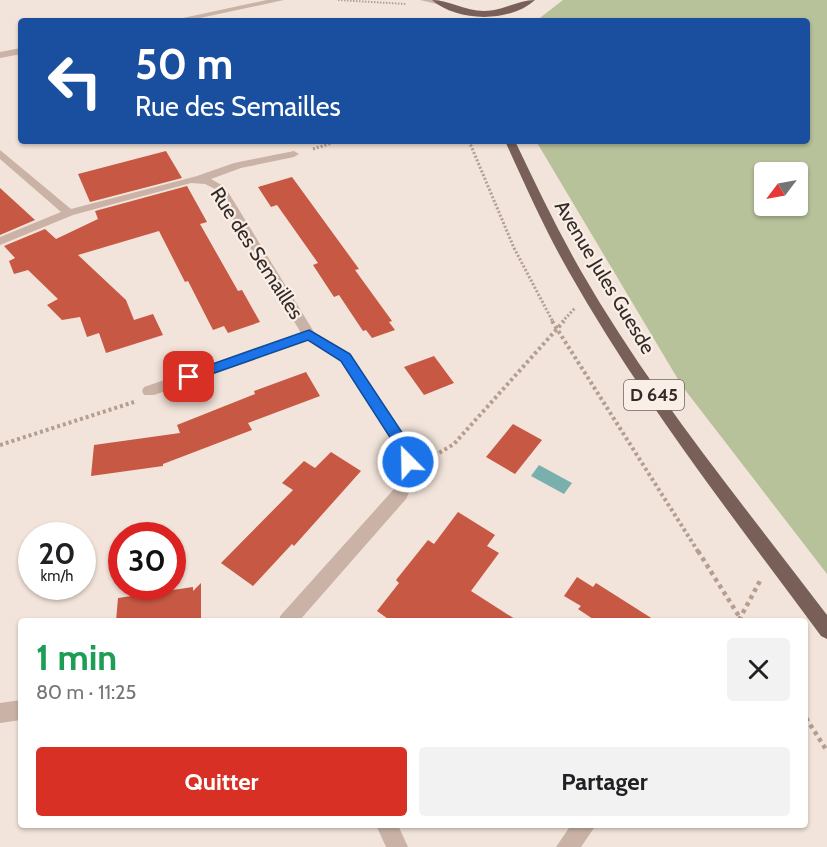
<!DOCTYPE html>
<html lang="fr">
<head>
<meta charset="utf-8">
<style>
	body { margin:0; font-family:Cabin,sans-serif; background:#f2f2f2; color:#202124; height:100vh; display:flex; flex-direction:column; font-size:22px; white-space:nowrap }
	* { box-sizing:border-box; margin:0 }
	p { font-size:20px; color:#757577 }
	.icon { flex:none; width:33px; height:33px; fill:none; stroke:currentColor; stroke-width:2; stroke-linecap:round; stroke-linejoin:round }
	.map { position:relative; flex:1; overflow:hidden }
	.drawer { position:absolute; left:18px; top:618px; width:790px; height:210px; display:flex; flex-direction:column; background:#fff; border-radius:6px; box-shadow:0 2px 4px #0004 }
	.drawer>* { flex:none }
	.top-card { position:absolute; left:18px; top:18px; width:792px; height:126px; border-radius:6px; box-shadow:0 2px 4px #0004; background:#1a4fa0; color:#fff; overflow:hidden }
	.needle { width:39px; rotate:238deg }
	.fabs { position:absolute; left:754px; top:162px; display:grid; gap:12px }
	.fabs a { display:grid; place-items:center; width:54px; height:54px; border-radius:6px; background:#fff; box-shadow:0 2px 4px #0004; font-size:30px }
	.speed { position:absolute; left:18px; top:522px; display:flex; gap:12px; font-size:30px; font-weight:700; text-align:center }
	.speed>* { display:grid; place-content:center; width:78px; height:78px; border-radius:50%; background:#fff; box-shadow:0 2px 4px #0004; line-height:1 }
	.speed small { font-size:15px; font-weight:400 }
	.speed .limit { border:9px solid #d22; background:#fff; color:#111 }
	.pin { position:absolute; display:grid; place-items:center; width:51px; height:51px; color:#fff; margin:-26px; border-radius:12px; box-shadow:0 3px 9px #0006 }
	.me { position:absolute; width:66px; margin:-33px; rotate:337deg; stroke-linejoin:round; filter:drop-shadow(0 0 4px #0008) }
	.turn { display:flex; align-items:center; gap:21px; height:126px; padding:0 18px; font-size:27px }
	.turn .icon { width:78px; height:78px; stroke-width:2.5 }
	.turn b { display:block; font-size:42px; line-height:51px }
	.round { display:grid; place-items:center; flex:none; width:63px; height:63px; border-radius:6px; background:#f2f2f2 }
	.headline { display:flex; align-items:center; justify-content:space-between; height:102px; padding:0 18px }
	h1 { font-size:36px; font-weight:700; line-height:45px; color:#1e9e55 }
	.cta { display:flex; gap:12px; margin-top:auto; padding:12px 18px }
	.cta a { flex:1; height:69px; border-radius:6px; background:#d93025; color:#fff; font-size:24px; font-weight:700; line-height:69px; text-align:center }
	.cta a+a { background:#f2f2f2; color:#202124 }
	.map>svg:first-child { display:block }
	.green { fill:#b7c19a; fill-rule:evenodd }
	.water { fill:#79afad }
	.building { fill:#c75843 }
	.lines { fill:none; stroke-linecap:round; stroke-linejoin:round }
	.path-far3 { stroke:#b59d90; stroke-width:2; stroke-dasharray:1.5 1.5; stroke-linecap:butt }
	.path-far2 { stroke:#b59d90; stroke-width:3; stroke-dasharray:2 2; stroke-linecap:butt }
	.path-far1 { stroke:#b59d90; stroke-width:4; stroke-dasharray:3 3; stroke-linecap:butt }
	.path { stroke:#b59d90; stroke-width:4.5; stroke-dasharray:4 4; stroke-linecap:butt }
	.minor { fill:#cab3a6; fill-rule:evenodd }
	.major { fill:#786058; fill-rule:evenodd }
	.route { fill:#1a73e8; stroke:#114b97; stroke-width:1.5 }
	.labels { text-anchor:middle; dominant-baseline:central; stroke-width:4.5; stroke-linejoin:round; paint-order:stroke }
	.shield { fill:#f9efe6; stroke:#706560; stroke-width:1.5 }
	.shield-label { font-size:18px; font-weight:bold; fill:#352a27 }
	.street-label { font-size:20px; fill:#352a27; stroke:#f9efe6 }
</style>
</head>
<body>
<div class="map">
<svg width="827" height="847" viewBox="0 0 827 847">
	<rect width="100%" height="100%" fill="#f2e4da"/>
	<path class="green" d="M 563,0 L 827,0 L 827,574 L 682,386 L 536,141 L 807,141 L 807,21 L 536,21 ZM 765,172 L 798,172 L 798,206 L 765,206 Z"/>
	<path class="water" d="M 539,465 L 572,483 L 564,494 L 531,476 Z"/>
	<g class="building">
		<path d="M 166,151 L 182,178 L 90,202 L 78,174 Z"/>
		<path d="M 292,177 L 359,269 L 355,270 L 392,321 L 389,322 L 395,330 L 372,338 L 366,330 L 363,331 L 339,295 L 334,297 L 313,265 L 318,263 L 277,205 L 271,207 L 258,187 Z"/>
		<path d="M 187,186 L 207,222 L 200,224 L 238,291 L 242,290 L 260,322 L 228,333 L 224,326 L 213,330 L 188,281 L 185,282 L 159,231 L 78,255 L 126,300 L 134,320 L 153,314 L 163,335 L 106,353 L 99,333 L 87,337 L 80,317 L 62,320 L 47,305 L 58,299 L 28,270 L 14,274 L 9,261 L 15,258 L 4,246 L 45,229 L 56,239 L 98,219 L 95,211 Z"/>
		<path d="M 0,188 L 35,220 L 0,235 Z"/>
		<path d="M 434,356 L 454,383 L 424,395 L 404,367 Z"/>
		<path d="M 306,372 L 320,396 L 248,423 L 252,430 L 163,464 L 163,466 L 91,476 L 94,445 L 180,433 L 177,425 L 255,394 L 254,391 Z"/>
		<path d="M 513,424 L 542,440 L 515,474 L 486,457 Z"/>
		<path d="M 331,452 L 361,471 L 294,546 L 292,544 L 253,586 L 221,563 L 293,490 L 282,483 L 304,461 L 315,468 Z"/>
		<path d="M 458,512 L 495,535 L 487,546 L 499,553 L 471,591 L 518,621 L 391,621 L 377,611 L 399,583 L 396,580 L 428,540 L 434,544 Z"/>
		<path d="M 577,577 L 593,587 L 596,583 L 656,621 L 596,621 L 578,609 L 581,606 L 564,596 Z"/>
		<path d="M 201,583 L 201,621 L 116,621 L 118,598 L 193,587 L 193,591 Z"/>
	</g>
	<g class="lines">
		<g class="path-far3">
			<path d="M 338,0 L 406,4"/>
			<path d="M 335,142 L 338,141"/>
		</g>
		<g class="path-far2">
			<path d="M 469,141 L 514,248 L 553,322"/>
			<path d="M 313,149 L 338,141"/>
			<path d="M 562,322 L 575,308"/>
		</g>
		<g class="path-far1">
			<path d="M 552,321 L 699,553"/>
			<path d="M 0,445 L 134,402"/>
			<path d="M 429,459 L 454,444 L 564,321"/>
		</g>
		<g class="path">
			<path d="M 698,551 L 742,621"/>
			<path d="M 739,620 L 761,579"/>
			<path d="M 806,718 L 827,751"/>
		</g>
		<g class="minor">
			<path d="M 267,0 L 284,0 L 186,21 L 169,21 Z"/>
			<path d="M 420,0 L 438,0 L 445,3 L 441,5 Z"/>
			<path d="M 21,48 L 21,54 L 0,58 L 0,52 Z"/>
			<path d="M 0,150 L 71,209 L 197,176 L 234,163 L 294,151 L 299,154 L 294,157 L 241,168 L 211,179 L 225,187 L 314,332 L 350,353 L 405,437 L 414,454 L 416,468 L 414,481 L 406,499 L 299,621 L 278,621 L 281,615 L 394,489 L 400,468 L 395,445 L 340,361 L 308,341 L 154,395 L 144,395 L 142,391 L 144,387 L 301,333 L 215,189 L 205,184 L 191,183 L 73,215 L 0,245 L 0,237 L 61,212 L 0,159 Z"/>
			<path d="M 21,700 L 21,720 L 0,723 L 0,703 Z"/>
			<path d="M 376,825 L 398,825 L 408,847 L 386,847 Z"/>
			<path d="M 571,825 L 596,825 L 581,847 L 556,847 Z"/>
		</g>
		<g class="major">
			<path d="M 432,0 C 449,0 465,11 484,11 C 503,11 518,0 535,0 C 510,23 457,22 432,0 Z"/>
			<path d="M 505,141 L 515,141 C 536,185 557,229 581,271 C 651,393 742,503 827,615 L 827,639 L 821,636 C 733,517 642,401 569,272 C 545,230 525,185 505,141 Z"/>
		</g>
	</g>
	<path class="route" d="M 309,330 L 350,354 L 411,446 L 415,462 L 413,466 L 403,466 L 395,445 L 341,361 L 308,340 L 189,382 L 183,377 L 184,374 Z"/>
	<g class="labels">
		<rect class="shield" x="624" y="380" width="60" height="30" rx="4.5"/>
		<g class="shield-label">
			<text x="654" y="395">D 645</text>
		</g>
		<g class="street-label">
			<text transform="translate(257 253) rotate(57)">Rue des Semailles</text>
			<text transform="translate(605 277) rotate(59)">Avenue Jules Guesde</text>
		</g>
	</g>
</svg>
<div class="fabs">
<a><svg class="needle" viewBox="-14 -14 28 28"><path d="M0-13l5 13h-10z" fill="#e53935"/><path d="M0 13l5-13h-10z" fill="#757577"/></svg></a>
</div>
<div class="speed"><div>20<small>km/h</small></div><div class="limit">30</div></div>
<div class="pin" style="left:189px;top:377px;background:#d93025"><svg class="icon" aria-label="arrive" viewBox="0 0 24 24"><path d="M6 21V4h12l-3 4 3 4H6"/></svg></div>
<svg class="me" style="left:408px;top:462px" viewBox="-20 -20 40 40"><circle r="17" fill="#1a73e8" stroke="#fff" stroke-width="3"/><path d="M0-11L8 9 0 5-8 9z" fill="#fff"/></svg>
<div class="top-card">
<div class="turn"><svg class="icon" aria-label="left" viewBox="0 0 24 24"><path d="M17 20v-9H6M10 6l-5 5 5 5"/></svg><div><b>50 m</b>Rue des Semailles</div></div>
</div>
<section class="drawer">
<div class="headline"><div><h1>1 min</h1><p>80 m · 11:25</p></div><a class="round"><svg class="icon" aria-label="close" viewBox="0 0 24 24"><path d="M6 6l12 12M18 6L6 18"/></svg></a></div>
<div class="cta"><a>Quitter</a><a>Partager</a></div>
</section>
</div>
</body>
</html>
